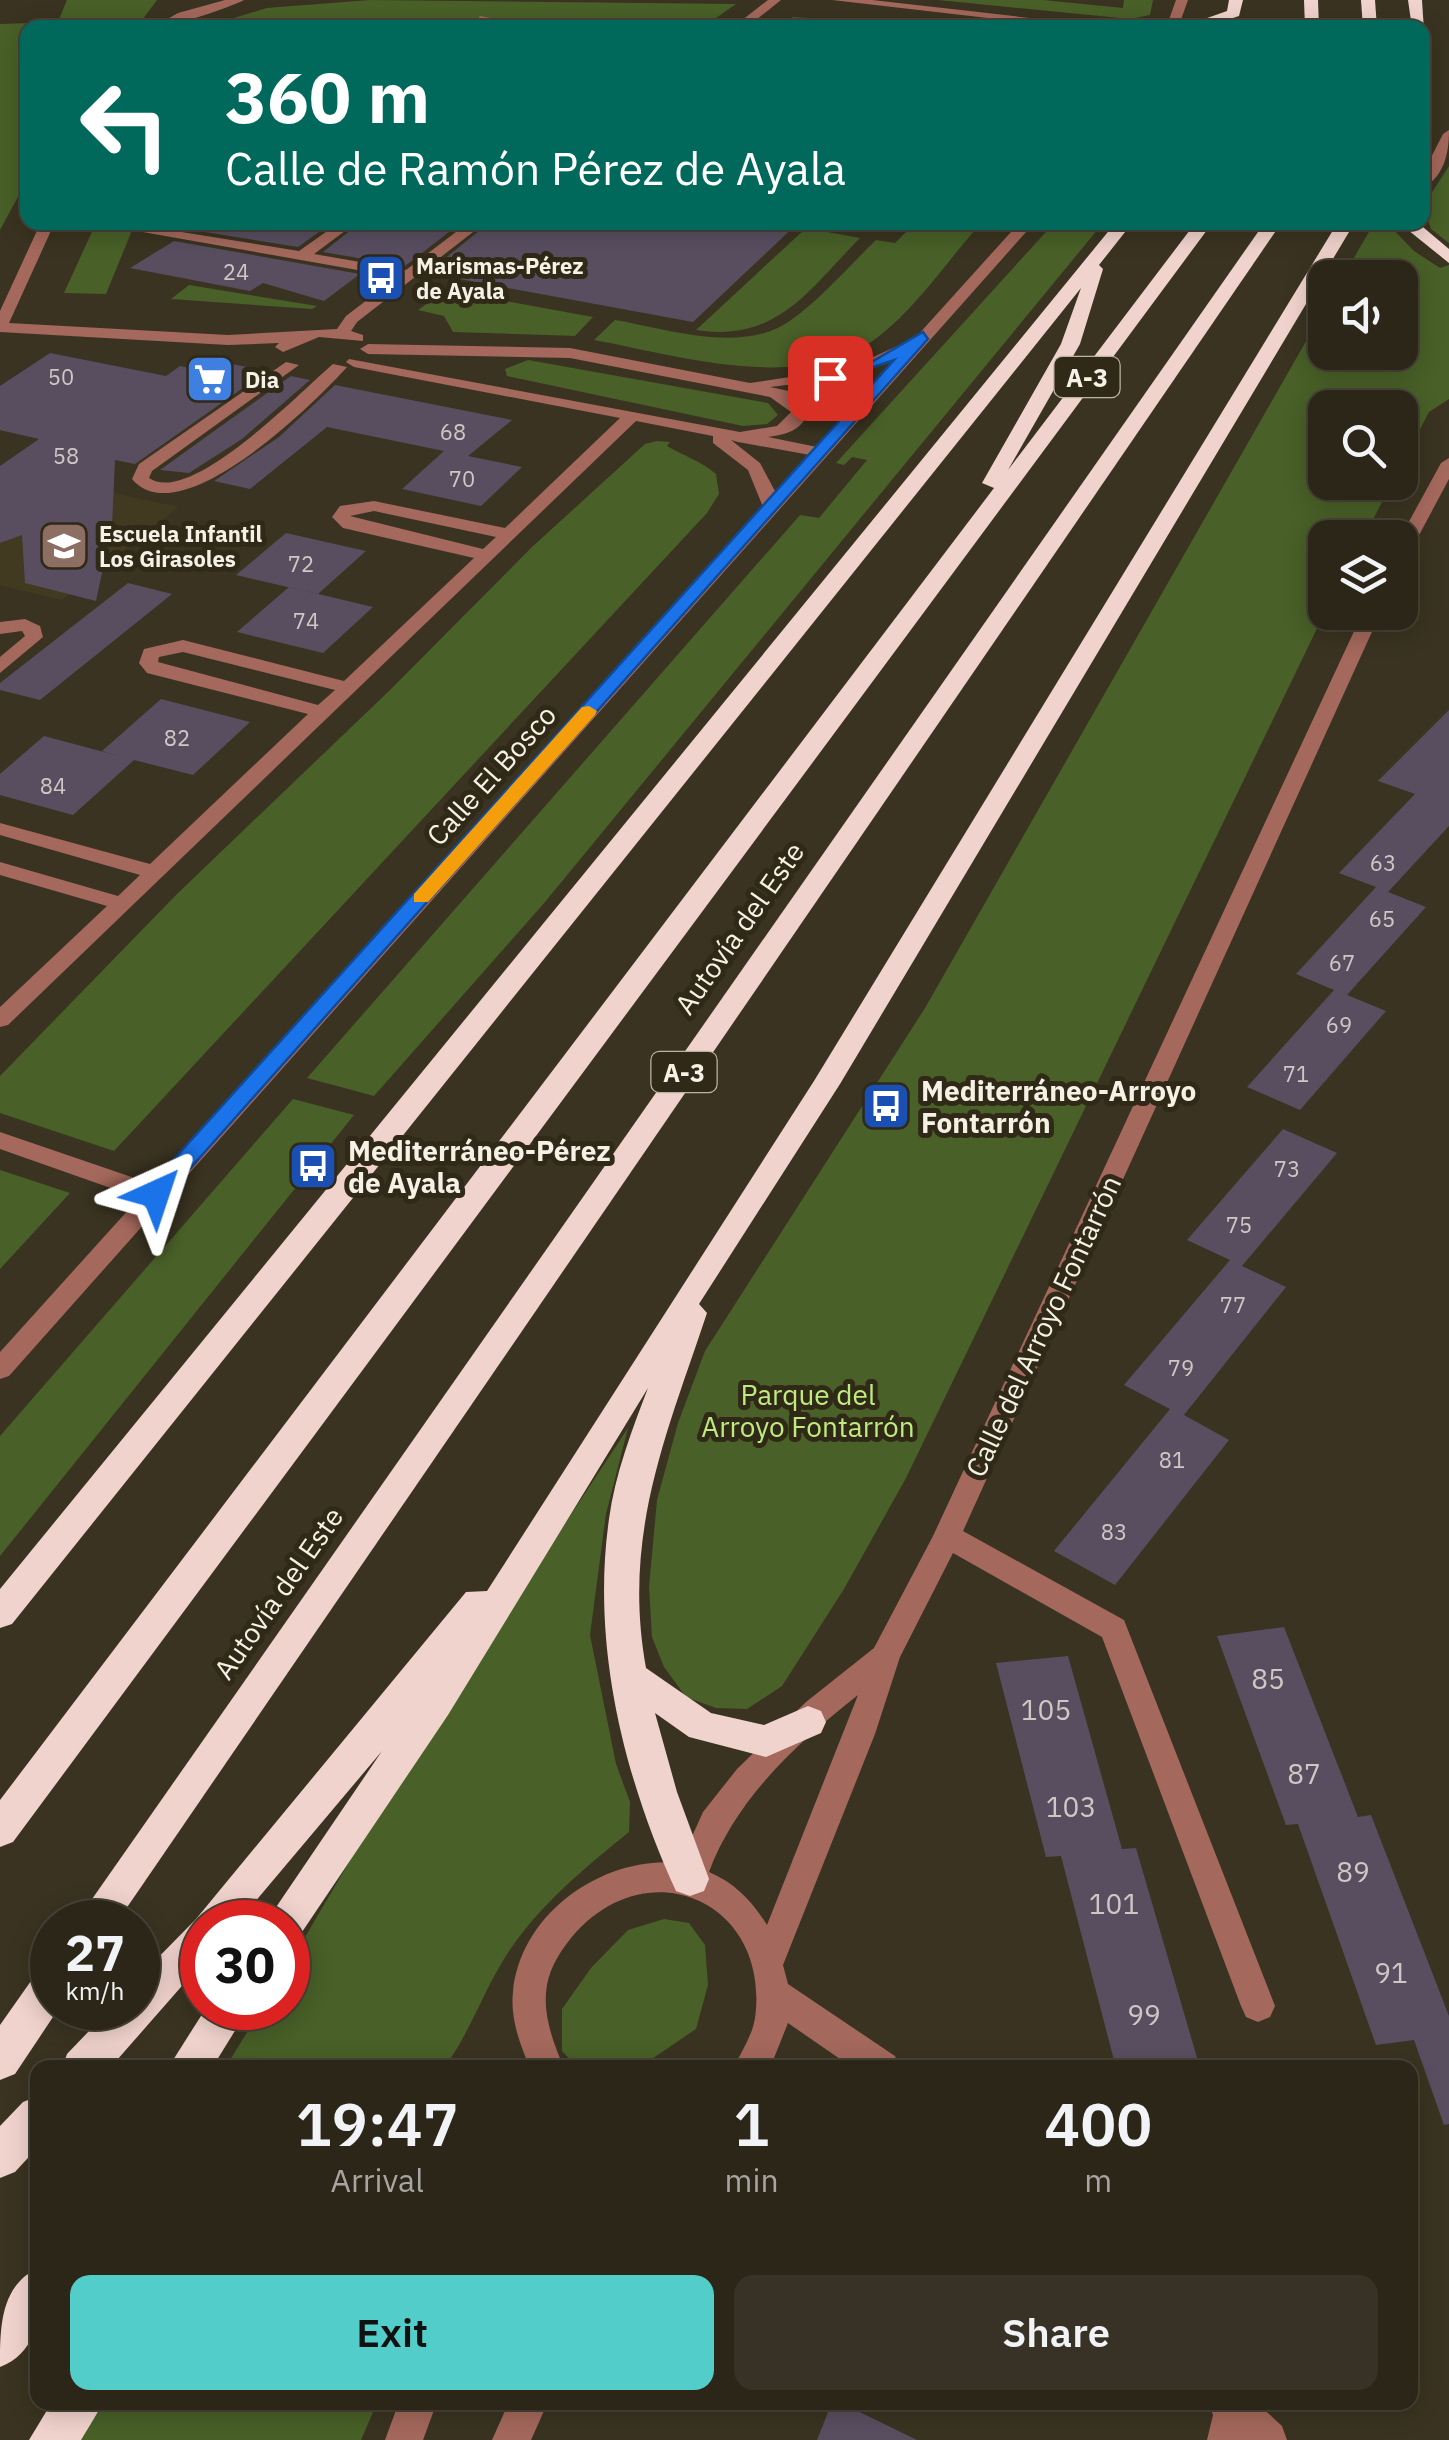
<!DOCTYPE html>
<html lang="en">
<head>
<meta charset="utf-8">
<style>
	body { margin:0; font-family:"IBM Plex Sans",sans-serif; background:#383226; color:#f1f3f6; height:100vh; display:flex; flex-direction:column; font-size:38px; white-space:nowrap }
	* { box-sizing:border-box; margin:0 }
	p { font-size:32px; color:#a6a5a2 }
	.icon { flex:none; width:55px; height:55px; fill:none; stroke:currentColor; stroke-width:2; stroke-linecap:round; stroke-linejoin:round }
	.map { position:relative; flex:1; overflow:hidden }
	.drawer { position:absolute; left:30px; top:2060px; width:1388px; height:350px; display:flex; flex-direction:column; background:#2c2619; border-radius:20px; box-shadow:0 5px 25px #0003,0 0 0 2px #484338 }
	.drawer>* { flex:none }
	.banner { position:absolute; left:20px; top:20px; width:1410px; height:210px; border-radius:20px; box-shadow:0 5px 25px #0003,0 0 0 2px #484338; background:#00695c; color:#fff; overflow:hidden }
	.fabs { position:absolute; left:1308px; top:260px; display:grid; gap:20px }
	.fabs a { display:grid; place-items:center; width:110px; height:110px; border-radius:20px; background:#2c2619; box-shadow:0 5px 25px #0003,0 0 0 2px #484338; font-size:50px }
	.speed { position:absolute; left:30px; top:1900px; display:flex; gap:20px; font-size:50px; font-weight:700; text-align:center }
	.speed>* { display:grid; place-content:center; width:130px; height:130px; border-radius:50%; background:#2c2619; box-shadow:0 5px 25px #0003,0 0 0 2px #484338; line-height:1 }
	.speed small { font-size:25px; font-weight:400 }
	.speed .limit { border:15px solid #d22; background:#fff; color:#111 }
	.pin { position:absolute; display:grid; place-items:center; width:85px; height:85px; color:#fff; margin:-42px; border-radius:20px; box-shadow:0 5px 15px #0006 }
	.me { position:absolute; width:110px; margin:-55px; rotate:42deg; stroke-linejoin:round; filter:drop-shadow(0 0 8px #0008) }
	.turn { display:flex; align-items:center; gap:35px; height:210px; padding:0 40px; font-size:45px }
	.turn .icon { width:130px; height:130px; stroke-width:2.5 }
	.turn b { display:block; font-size:70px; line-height:85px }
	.eta { display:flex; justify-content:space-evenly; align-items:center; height:170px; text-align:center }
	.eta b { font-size:60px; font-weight:600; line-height:70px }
	.action { display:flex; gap:20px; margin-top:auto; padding:20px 40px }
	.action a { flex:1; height:115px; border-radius:20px; background:#53cdc9; color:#111; font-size:40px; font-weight:600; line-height:115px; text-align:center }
	.action a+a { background:#383226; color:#f1f3f6 }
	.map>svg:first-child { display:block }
	.built { fill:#423a20 }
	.green { fill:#496028 }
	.building { fill:#584e60 }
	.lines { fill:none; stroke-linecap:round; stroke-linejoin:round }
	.minor { fill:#a4685c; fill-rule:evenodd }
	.highway { fill:#f1d3cd; fill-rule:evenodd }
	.route { fill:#1a73e8; stroke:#114b97; stroke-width:2.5 }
	.slow { fill:#f59e0b }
	.labels { text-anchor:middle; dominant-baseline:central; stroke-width:10; stroke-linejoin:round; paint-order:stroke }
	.far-poi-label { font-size:22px; font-weight:bold; fill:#f5f1e5; stroke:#302917; text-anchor:start }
	.number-label { font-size:22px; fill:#cec8c4 }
	.shield { fill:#302917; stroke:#bab5a7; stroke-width:2.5 }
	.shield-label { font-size:25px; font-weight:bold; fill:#f5f1e5 }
	.street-label { font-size:28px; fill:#f5f1e5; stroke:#302917 }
	.poi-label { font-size:28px; font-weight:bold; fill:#f5f1e5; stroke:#302917; text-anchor:start }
	.park-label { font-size:28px; fill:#bdeb7e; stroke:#302917 }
	.near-number-label { font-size:28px; fill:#cec8c4 }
</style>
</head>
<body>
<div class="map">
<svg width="1449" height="2440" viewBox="0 0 1449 2440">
	<rect width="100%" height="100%" fill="#3a3321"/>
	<path class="built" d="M 0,468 L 178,507 L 62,600 L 0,585 Z"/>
	<g class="green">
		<path d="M 67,0 L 157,0 L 137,27 L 28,28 L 27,180 L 0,230 L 0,24 L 58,22 Z"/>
		<path d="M 370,0 L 736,4 L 709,23 L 471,20 L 201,28 L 267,8 Z"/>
		<path d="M 938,0 L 1043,0 L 1123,8 L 1124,0 L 1153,0 L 1150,15 L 1130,19 Z"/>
		<path d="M 793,17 L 956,27 L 779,27 Z"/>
		<path d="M 1449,166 L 1449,243 L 1431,229 L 1423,206 Z"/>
		<path d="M 96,223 L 135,223 L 106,294 L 64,293 Z"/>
		<path d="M 915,223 L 981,223 C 948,260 917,307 878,337 C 805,395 676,355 594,340 L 615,320 C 668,329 743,355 791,320 C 822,298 849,266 876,240 L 895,243 Z"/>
		<path d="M 1054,223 L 1103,223 L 545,902 L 374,1096 L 307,1078 L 800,515 L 819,518 L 867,460 L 852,457 L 844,465 L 836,463 Z"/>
		<path d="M 1374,223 L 1387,223 L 1414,251 L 1440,268 L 1449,265 L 1449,399 L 1429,412 L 1400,468 L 1400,408 L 1325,408 L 1325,482 L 1392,483 L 1364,537 L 1325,538 L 1325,612 L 906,1478 L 844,1589 L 782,1686 L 747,1709 L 716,1708 L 686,1697 L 664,1667 L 652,1637 L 649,1587 L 657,1500 L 678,1423 L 705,1351 L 925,1008 L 1325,308 L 1325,352 L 1400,352 L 1400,278 L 1343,277 Z"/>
		<path d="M 806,228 L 860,238 C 809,289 778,343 696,330 Z"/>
		<path d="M 189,285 L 317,306 L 312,309 L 171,299 Z"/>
		<path d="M 446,290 L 593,317 L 575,336 L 453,332 L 444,316 L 418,310 Z"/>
		<path d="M 528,360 L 768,403 L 778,415 L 767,424 L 743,426 L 507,376 L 505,369 Z"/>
		<path d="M 657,441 L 670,442 L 667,446 C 684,456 701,461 716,474 L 719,494 L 707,513 L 114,1151 L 0,1113 L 0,1076 L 177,894 L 389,691 L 532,547 L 645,444 Z"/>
		<path d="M 293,1099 L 354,1115 L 0,1556 L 0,1436 Z"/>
		<path d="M 0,1170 L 70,1193 L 0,1269 Z"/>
		<path d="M 628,1428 L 606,1514 L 590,1635 L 616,1764 L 630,1802 L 629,1832 C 582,1870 532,1911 501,1964 C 481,1998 469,2033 446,2065 L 225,2068 L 262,2008 L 288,2008 L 288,1966 L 408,1762 Z"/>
		<path d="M 664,1919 L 689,1923 L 705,1945 L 708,1985 L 696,2029 L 640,2067 L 577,2067 L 562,2051 L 562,2009 L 591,1968 L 628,1930 Z"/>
		<path d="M 105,2403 L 377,2403 L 361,2440 L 79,2440 Z"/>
	</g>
	<g class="building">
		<path d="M 205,222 L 333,222 L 298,247 L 193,230 Z"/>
		<path d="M 361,222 L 462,222 L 405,266 L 323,252 Z"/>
		<path d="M 490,222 L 799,222 L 693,322 L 427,273 Z"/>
		<path d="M 174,241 L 360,274 L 324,301 L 263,283 L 250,291 L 130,268 Z"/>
		<path d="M 50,353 L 166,376 L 180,366 L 209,372 L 222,362 L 267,371 L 135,464 L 115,460 L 112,526 L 96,601 L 25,583 L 22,535 L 0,543 L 0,466 L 39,439 L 0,430 L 0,386 Z"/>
		<path d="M 291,376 L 310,380 L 242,439 L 189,473 L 160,470 Z"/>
		<path d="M 335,385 L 512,420 L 468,456 L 522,467 L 481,506 L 402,489 L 444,451 L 327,427 L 250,489 L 214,481 L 279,437 Z"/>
		<path d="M 286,533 L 366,551 L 318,594 L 236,575 Z"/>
		<path d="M 128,583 L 172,594 L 40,700 L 0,690 L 0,683 Z"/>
		<path d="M 289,587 L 373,607 L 323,653 L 237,632 Z"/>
		<path d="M 161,699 L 250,722 L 193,775 L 134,760 L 73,815 L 0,795 L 0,774 L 44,736 L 119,756 L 102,751 Z"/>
		<path d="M 1449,710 L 1449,826 L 1388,892 L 1426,907 L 1347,995 L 1335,990 L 1386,1011 L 1300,1110 L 1247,1087 L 1334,990 L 1296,974 L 1376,887 L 1339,873 L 1415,794 L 1378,781 Z"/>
		<path d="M 1283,1129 L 1337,1153 L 1242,1266 L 1286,1287 L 1184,1415 L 1229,1440 L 1115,1585 L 1054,1551 L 1170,1409 L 1124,1385 L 1230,1260 L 1187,1240 Z"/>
		<path d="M 1284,1627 L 1358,1817 L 1371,1815 L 1449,2016 L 1449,2124 L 1444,2125 L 1414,2040 L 1376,2045 L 1298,1824 L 1286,1825 L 1217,1636 Z"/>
		<path d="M 1068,1656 L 1122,1849 L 1136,1848 L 1200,2068 L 1116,2068 L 1061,1856 L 1046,1857 L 996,1663 Z"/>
		<path d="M 832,2402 L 839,2402 L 917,2440 L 817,2440 Z"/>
	</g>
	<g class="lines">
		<g class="minor">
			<path d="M 225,0 L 244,0 C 229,8 168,28 152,28 L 178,13 Z"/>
			<path d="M 768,0 L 781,0 L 746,28 L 732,28 Z"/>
			<path d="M 832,0 L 872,0 L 1118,28 L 1073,28 Z"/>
			<path d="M 1176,0 L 1188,0 L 1178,28 L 1166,28 Z"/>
			<path d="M 480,16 L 490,18 L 484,28 L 472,28 Z"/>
			<path d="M 1449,130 C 1449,154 1444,176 1422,189 L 1422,175 L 1443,134 Z"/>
			<path d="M 41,222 L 55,222 L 9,323 L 228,335 L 337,329 L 346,316 L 397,277 L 137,231 L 132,230 L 132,224 L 299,251 L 340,222 L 357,222 L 314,254 L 406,270 L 469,222 L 486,222 L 357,322 L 351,331 L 363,335 L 363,341 L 319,337 L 283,352 L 275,347 L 279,343 L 228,345 L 0,332 L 0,311 Z"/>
			<path d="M 1020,222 L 1035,222 L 9,1376 L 0,1379 L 0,1352 L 139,1198 L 0,1149 L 0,1132 L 152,1184 L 763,507 L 748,470 L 713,443 L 713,436 L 636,421 L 8,1025 L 0,1027 L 0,1007 L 107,906 L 0,875 L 0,862 L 118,896 L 140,875 L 0,835 L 0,823 L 150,864 L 308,714 L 147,673 L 139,663 L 144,649 L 183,640 L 344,681 L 474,558 L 343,528 L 332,517 L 340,506 L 374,501 L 505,528 L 620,418 L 354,367 L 346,362 L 349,359 L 740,432 L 777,426 L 791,412 L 770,397 L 570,358 L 368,354 L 360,349 L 368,344 L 570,348 L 750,383 L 850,368 L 897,346 L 908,346 ZM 899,356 L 855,405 L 770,387 L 854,377 ZM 798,403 L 848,413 L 817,447 L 768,437 C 784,435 805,430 807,411 ZM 731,440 L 738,442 L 810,455 L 776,493 L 760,463 ZM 374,511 L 496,537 L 483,549 L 350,516 ZM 183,652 L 335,690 L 318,705 L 158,662 L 159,657 Z"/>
			<path d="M 286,362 L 299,365 L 152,471 L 149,478 C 190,507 301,391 333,364 L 347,367 C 314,404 179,536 132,479 L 139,464 Z"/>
			<path d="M 1449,458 L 1449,479 L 1409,554 L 1400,559 L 1400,538 L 1441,463 Z"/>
			<path d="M 1363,612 L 1381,612 L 963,1531 L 1124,1620 L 1275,2006 L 1270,2017 L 1258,2022 L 1246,2017 L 1241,2006 L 1102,1637 L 953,1553 L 900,1657 L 875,1734 L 783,1965 L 788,1984 L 895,2056 L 900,2068 L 853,2068 L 788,2023 L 770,2068 L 734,2068 C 741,2051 752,2037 755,2018 C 771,1901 646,1847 571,1938 C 558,1954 547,1973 546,1993 C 544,2019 554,2044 564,2068 L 530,2068 C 520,2044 510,2019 513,1992 C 520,1913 604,1855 680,1863 L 703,1812 L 737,1769 L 806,1702 L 874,1648 L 933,1536 ZM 858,1695 L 767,1925 C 752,1901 735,1883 709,1872 C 736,1799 797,1743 858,1695 Z"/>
			<path d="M 25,619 L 40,626 L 43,637 L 0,673 L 0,657 L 25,636 L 22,631 L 0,634 L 0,622 Z"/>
			<path d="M 399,2402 L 437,2402 L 423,2440 L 385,2440 Z"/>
			<path d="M 509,2402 L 548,2402 L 531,2440 L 492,2440 Z"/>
			<path d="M 1208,2402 L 1256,2402 L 1282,2426 L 1287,2440 L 1207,2440 L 1213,2415 Z"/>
		</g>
		<g class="highway">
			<path d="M 1229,0 L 1243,0 L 1239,16 L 1202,28 L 1179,28 L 1227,11 Z"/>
			<path d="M 1304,0 L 1318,0 L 1319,28 L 1305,28 Z"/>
			<path d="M 1361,0 L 1375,0 L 1377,28 L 1363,28 Z"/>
			<path d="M 1408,0 L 1422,0 L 1424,31 L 1412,28 Z"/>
			<path d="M 1116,222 L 1133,222 L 1099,265 L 1103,269 L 1080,344 L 1008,470 L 1196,222 L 1213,222 L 13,1842 L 0,1847 L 0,1800 L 994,488 L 982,483 L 1061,344 L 1081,288 L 12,1624 L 0,1628 L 0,1589 Z"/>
			<path d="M 1265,222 L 1282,222 L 117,1922 L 76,1922 Z"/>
			<path d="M 1338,222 L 1355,222 L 840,1084 L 699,1304 L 707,1313 C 666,1436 622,1535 646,1668 L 711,1713 L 764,1725 L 808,1706 L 821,1711 L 826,1722 L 821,1733 L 766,1757 L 689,1737 L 655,1713 L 677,1792 L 709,1879 L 704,1891 L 690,1896 L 676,1891 C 624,1778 591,1645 609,1519 C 615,1474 632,1430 648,1388 L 448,1715 L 300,1935 L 288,1939 L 288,1922 L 266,1922 L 382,1751 L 238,1922 L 202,1922 L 202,1963 L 110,2068 L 62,2068 L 67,2054 L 111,2008 L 138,2008 L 138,1978 L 196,1919 L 466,1592 L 487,1591 L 814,1081 Z"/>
			<path d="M 1398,222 L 1417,222 L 1449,249 L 1449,263 Z"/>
			<path d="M 52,1965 L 52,2008 L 59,2008 L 15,2074 L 0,2080 L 0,2025 L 38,1971 Z"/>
			<path d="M 206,2008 L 249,2008 L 212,2068 L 168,2068 Z"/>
			<path d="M 38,2096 L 38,2147 L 15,2172 L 0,2178 L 0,2126 L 23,2102 Z"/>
			<path d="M 38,2268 C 38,2308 43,2350 0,2367 C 0,2328 0,2286 38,2268 Z"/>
			<path d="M 52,2402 L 104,2402 L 81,2440 L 29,2440 Z"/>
		</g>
	</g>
	<path class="route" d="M 923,332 L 928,339 L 163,1199 L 148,1199 L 148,1188 L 894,360 L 830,382 L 825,375 L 873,361 Z"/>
	<path class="slow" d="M 589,706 L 597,711 L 595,715 L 428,902 L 414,902 L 414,894 L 582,707 Z"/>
	<defs>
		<g id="bus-square" transform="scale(2.5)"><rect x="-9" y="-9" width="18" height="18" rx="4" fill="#1a4fb4" stroke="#302917"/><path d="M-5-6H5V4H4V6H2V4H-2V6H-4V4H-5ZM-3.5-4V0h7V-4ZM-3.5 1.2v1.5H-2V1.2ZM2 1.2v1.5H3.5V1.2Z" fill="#fff"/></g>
		<g id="supermarket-square" transform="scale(2.5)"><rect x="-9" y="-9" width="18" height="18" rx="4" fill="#3f7fe0" stroke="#302917"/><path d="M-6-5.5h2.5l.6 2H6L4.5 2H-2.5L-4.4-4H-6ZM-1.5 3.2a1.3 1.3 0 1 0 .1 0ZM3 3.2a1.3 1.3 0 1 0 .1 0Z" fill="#fff"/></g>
		<g id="school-square" transform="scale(2.5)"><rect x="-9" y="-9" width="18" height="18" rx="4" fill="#8d6e63" stroke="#302917"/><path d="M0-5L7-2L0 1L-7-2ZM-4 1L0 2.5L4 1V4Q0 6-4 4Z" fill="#fff"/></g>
	</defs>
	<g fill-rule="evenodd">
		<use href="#bus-square" x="381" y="278"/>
		<use href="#supermarket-square" x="210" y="379"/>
		<use href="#school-square" x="64" y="546"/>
		<use href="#bus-square" x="886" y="1106"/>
		<use href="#bus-square" x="313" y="1166"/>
	</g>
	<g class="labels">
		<g class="far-poi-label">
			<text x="416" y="265">Marismas-Pérez<tspan x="416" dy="25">de Ayala</tspan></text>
			<text x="245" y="379">Dia</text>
			<text x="99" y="533">Escuela Infantil<tspan x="99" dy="25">Los Girasoles</tspan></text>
		</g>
		<g class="number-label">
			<text x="236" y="271">24</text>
			<text x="61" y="376">50</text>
			<text x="453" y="431">68</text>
			<text x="66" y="455">58</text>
			<text x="462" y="478">70</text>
			<text x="301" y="563">72</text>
			<text x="306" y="620">74</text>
			<text x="177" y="737">82</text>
			<text x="53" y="785">84</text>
			<text x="1383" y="862">63</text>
			<text x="1382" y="918">65</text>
			<text x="1342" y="962">67</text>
			<text x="1339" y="1024">69</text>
			<text x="1296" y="1073">71</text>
			<text x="1287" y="1168">73</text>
			<text x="1239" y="1224">75</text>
			<text x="1233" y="1304">77</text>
			<text x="1181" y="1367">79</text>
			<text x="1172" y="1459">81</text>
			<text x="1114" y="1531">83</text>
		</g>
		<g class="shield">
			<rect x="1054.5" y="357" width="65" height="40" rx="8"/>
			<rect x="651.5" y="1052" width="65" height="40" rx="8"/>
		</g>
		<g class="shield-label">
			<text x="1087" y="377">A-3</text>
			<text x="684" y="1072">A-3</text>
		</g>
		<g class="street-label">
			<text transform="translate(491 775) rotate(-48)">Calle El Bosco</text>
			<text transform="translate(739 928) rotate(-55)">Autovía del Este</text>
			<text transform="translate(1043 1326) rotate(-65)">Calle del Arroyo Fontarrón</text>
			<text transform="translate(278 1593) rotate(-55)">Autovía del Este</text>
		</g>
		<g class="poi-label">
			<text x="921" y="1090">Mediterráneo-Arroyo<tspan x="921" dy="32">Fontarrón</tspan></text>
			<text x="348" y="1150">Mediterráneo-Pérez<tspan x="348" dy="32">de Ayala</tspan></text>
		</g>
		<g class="park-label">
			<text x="808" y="1394">Parque del<tspan x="808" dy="32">Arroyo Fontarrón</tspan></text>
		</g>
		<g class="near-number-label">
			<text x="1268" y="1678">85</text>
			<text x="1046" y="1709">105</text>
			<text x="1304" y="1773">87</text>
			<text x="1071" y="1806">103</text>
			<text x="1353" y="1871">89</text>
			<text x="1114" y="1903">101</text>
			<text x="1391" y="1972">91</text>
			<text x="1144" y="2014">99</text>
		</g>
	</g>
</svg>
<div class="fabs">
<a><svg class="icon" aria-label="sound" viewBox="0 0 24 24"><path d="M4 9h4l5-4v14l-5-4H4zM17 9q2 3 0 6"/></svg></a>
<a><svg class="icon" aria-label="search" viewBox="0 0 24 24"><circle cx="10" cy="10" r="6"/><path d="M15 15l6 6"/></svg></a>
<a><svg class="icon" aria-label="layers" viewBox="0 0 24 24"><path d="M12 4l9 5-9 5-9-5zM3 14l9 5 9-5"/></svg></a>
</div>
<div class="speed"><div>27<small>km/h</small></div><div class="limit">30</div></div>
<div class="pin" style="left:830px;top:378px;background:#d93025"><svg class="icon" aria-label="arrive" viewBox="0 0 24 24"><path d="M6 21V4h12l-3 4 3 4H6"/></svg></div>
<svg class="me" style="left:156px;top:1194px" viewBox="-20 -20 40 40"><path d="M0-17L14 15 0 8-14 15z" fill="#1a73e8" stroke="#fff" stroke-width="4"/></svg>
<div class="banner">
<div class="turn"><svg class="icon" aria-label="left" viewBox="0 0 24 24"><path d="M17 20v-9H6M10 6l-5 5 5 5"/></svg><div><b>360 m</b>Calle de Ramón Pérez de Ayala</div></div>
</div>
<section class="drawer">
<div class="eta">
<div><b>19:47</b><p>Arrival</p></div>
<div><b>1</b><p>min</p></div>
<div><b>400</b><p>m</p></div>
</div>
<div class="action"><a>Exit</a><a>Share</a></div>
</section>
</div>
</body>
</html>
